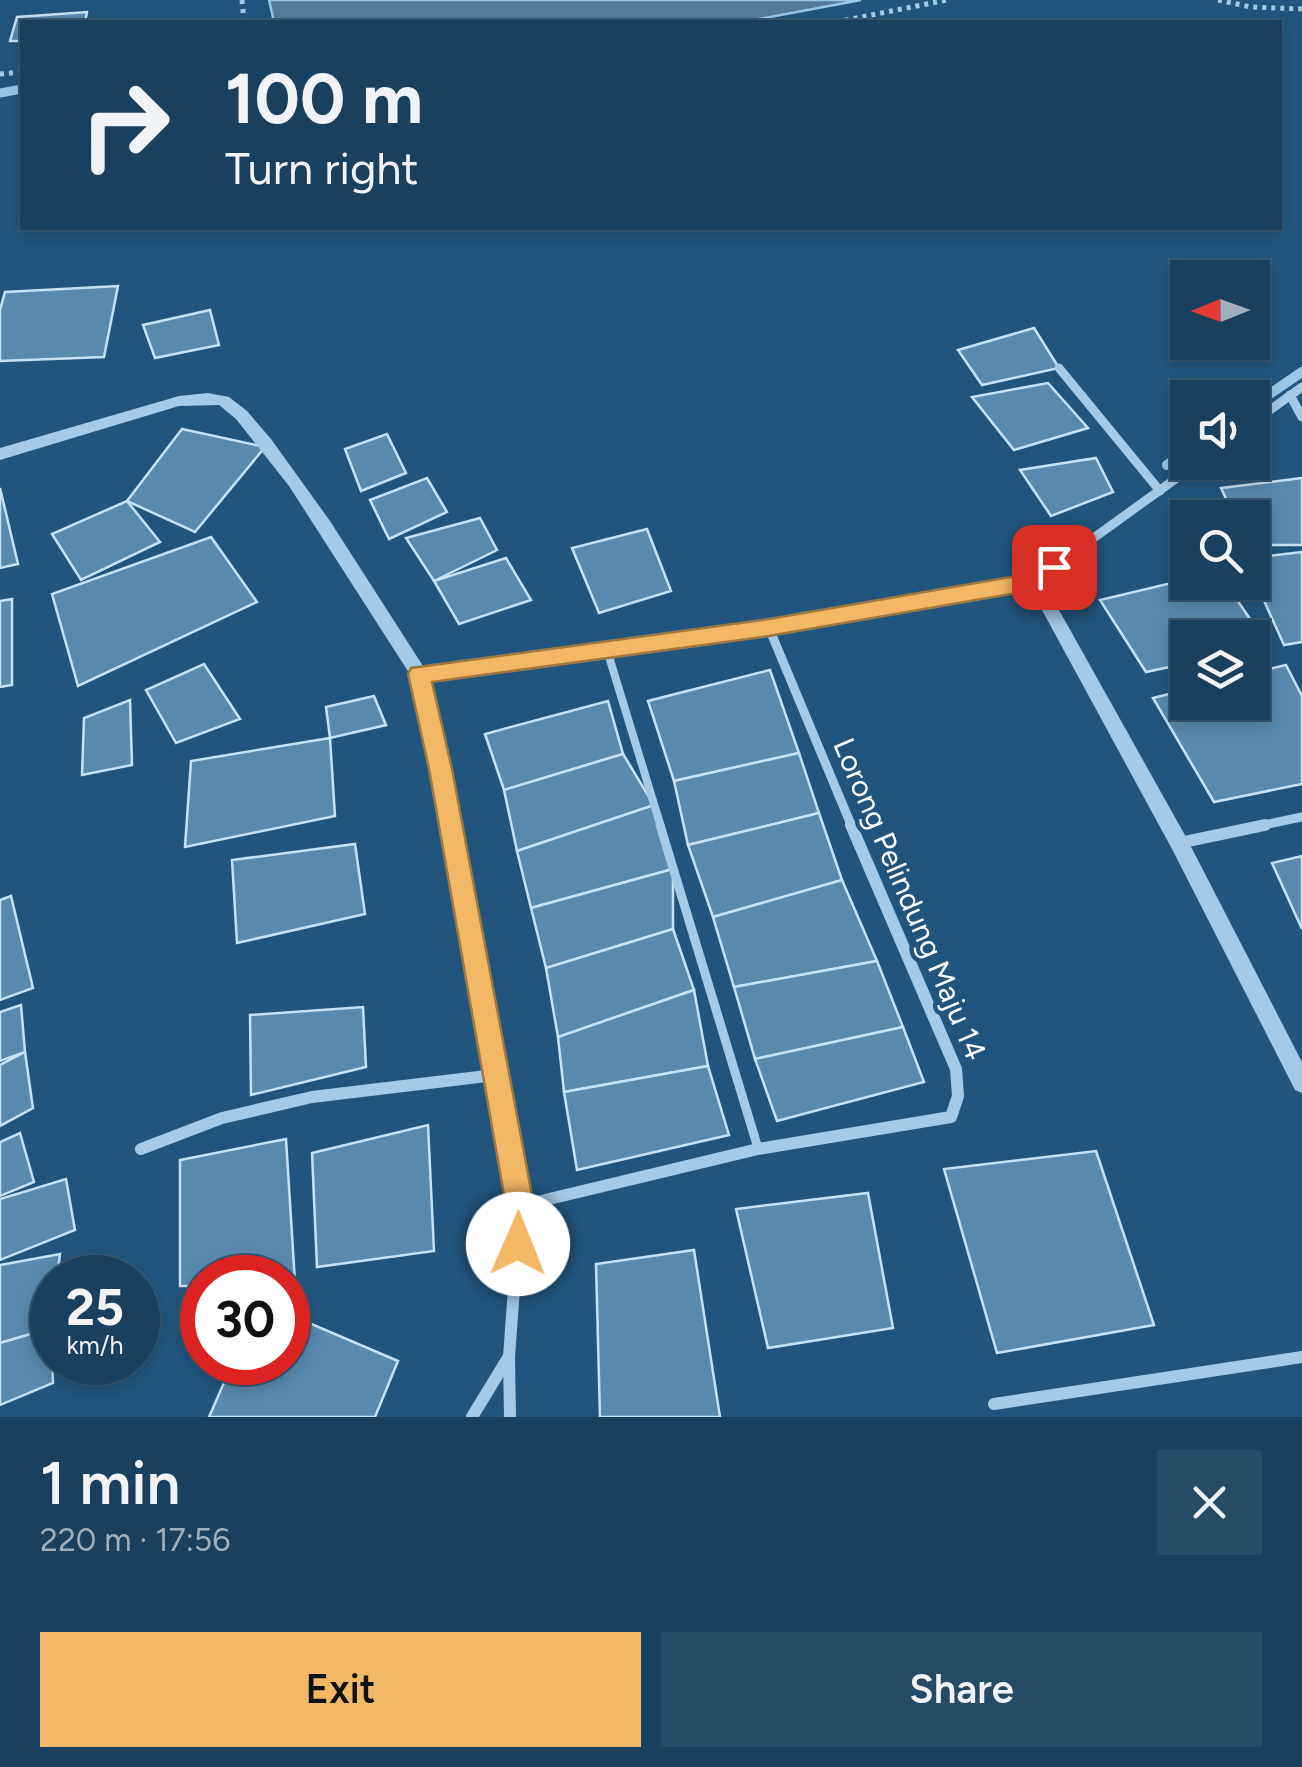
<!DOCTYPE html>
<html lang="en">
<head>
<meta charset="utf-8">
<style>
	body { margin:0; font-family:Figtree,sans-serif; background:#264b67; color:#f1f3f6; height:100vh; display:flex; flex-direction:column; font-size:38px; white-space:nowrap }
	* { box-sizing:border-box; margin:0 }
	p { font-size:32px; color:#9fafbc }
	.icon { flex:none; width:55px; height:55px; fill:none; stroke:currentColor; stroke-width:2; stroke-linecap:round; stroke-linejoin:round }
	.map { position:relative; height:1417px; overflow:hidden }
	.sheet { display:flex; flex-direction:column; background:#19405e; flex:1 }
	.sheet>* { flex:none }
	.top-card { position:absolute; left:20px; top:20px; width:1262px; height:210px; border-radius:0px; box-shadow:0 5px 15px #0003,0 0 0 2px #375973; background:#19405e; color:#f1f3f6; overflow:hidden }
	.needle { width:65px; rotate:269deg }
	.buttons { position:absolute; left:1170px; top:260px; display:grid; gap:20px }
	.buttons a { display:grid; place-items:center; width:100px; height:100px; border-radius:0px; background:#19405e; box-shadow:0 5px 15px #0003,0 0 0 2px #375973; font-size:50px }
	.speed { position:absolute; left:30px; top:1255px; display:flex; gap:20px; font-size:50px; font-weight:700; text-align:center }
	.speed>* { display:grid; place-content:center; width:130px; height:130px; border-radius:50%; background:#19405e; box-shadow:0 5px 15px #0003,0 0 0 2px #375973; line-height:1 }
	.speed small { font-size:25px; font-weight:400 }
	.speed .limit { border:15px solid #d22; background:#fff; color:#111 }
	.pin { position:absolute; display:grid; place-items:center; width:85px; height:85px; color:#fff; margin:-42px; border-radius:20px; box-shadow:0 5px 15px #0006 }
	.me { position:absolute; width:110px; margin:-55px; rotate:1deg; stroke-linejoin:round; filter:drop-shadow(0 0 8px #0008) }
	.turn { display:flex; align-items:center; gap:35px; height:210px; padding:0 40px; font-size:45px }
	.turn .icon { width:130px; height:130px; stroke-width:2.5 }
	.turn b { display:block; font-size:70px; line-height:85px }
	.round { display:grid; place-items:center; flex:none; width:105px; height:105px; border-radius:0px; background:#264b67 }
	.head { display:flex; align-items:center; justify-content:space-between; height:170px; padding:0 40px }
	h1 { font-size:60px; font-weight:600; line-height:75px }
	.action { display:flex; gap:20px; margin-top:auto; padding:20px 40px }
	.action a { flex:1; height:115px; border-radius:0px; background:#f3b865; color:#111; font-size:40px; font-weight:600; line-height:115px; text-align:center }
	.action a+a { background:#264b67; color:#f1f3f6 }
	.map>svg:first-child { display:block }
	.water { fill:#557b98; stroke:#98c7e8; stroke-width:2.5 }
	.lines { fill:none; stroke-linecap:round; stroke-linejoin:round }
	.stream-far1 { stroke:#98c7e8; stroke-width:9 }
	.stream { stroke:#98c7e8; stroke-width:10 }
	.building { fill:#598aae; stroke:#c7e2f5; stroke-width:2.5 }
	.path { stroke:#a4cae7; stroke-width:5; stroke-dasharray:4 5; stroke-linecap:butt }
	.service-far1 { stroke:#a4cae7; stroke-width:8 }
	.service { stroke:#a4cae7; stroke-width:9 }
	.minor-far1 { stroke:#a4cae7; stroke-width:9 }
	.minor { stroke:#a4cae7; stroke-width:12 }
	.tertiary { fill:#a4cae7; fill-rule:evenodd }
	.route { fill:#f3b865; stroke:#9e7842; stroke-width:2.5 }
	.labels { text-anchor:middle; dominant-baseline:central; stroke-width:9; stroke-linejoin:round; paint-order:stroke }
	.street-label { font-size:30px; fill:#fff; stroke:#21557d }
</style>
</head>
<body>
<div class="map">
<svg width="1302" height="1417" viewBox="0 0 1302 1417">
	<rect width="100%" height="100%" fill="#21557d"/>
	<path class="water" d="M 269,0 L 861,0 L 743,22 L 274,22 Z"/>
	<g class="lines">
		<path class="stream-far1" d="M 0,93 L 22,89"/>
		<g class="stream">
			<path d="M 1252,406 L 1302,372"/>
			<path d="M 1167,465 L 1188,451"/>
		</g>
	</g>
	<g class="building">
		<path d="M 87,12 L 85,22 L 22,22 L 22,41 L 10,41 L 17,17 Z"/>
		<path d="M 118,286 L 104,357 L 0,361 L 0,310 L 5,292 Z"/>
		<path d="M 210,310 L 219,345 L 155,358 L 143,325 Z"/>
		<path d="M 1034,328 L 1059,368 L 982,385 L 958,350 Z"/>
		<path d="M 1048,383 L 1088,428 L 1014,450 L 972,397 Z"/>
		<path d="M 182,429 L 265,447 L 195,532 L 127,501 Z"/>
		<path d="M 387,434 L 406,473 L 361,491 L 345,449 Z"/>
		<path d="M 1096,458 L 1113,492 L 1051,516 L 1020,470 Z"/>
		<path d="M 427,478 L 447,512 L 389,539 L 370,500 Z"/>
		<path d="M 1302,478 L 1302,545 L 1252,545 L 1252,518 L 1235,518 L 1221,488 Z"/>
		<path d="M 0,488 L 18,564 L 0,568 Z"/>
		<path d="M 127,501 L 160,542 L 81,580 L 52,534 Z"/>
		<path d="M 480,518 L 497,550 L 434,581 L 406,538 Z"/>
		<path d="M 647,529 L 671,591 L 599,613 L 572,548 Z"/>
		<path d="M 211,537 L 257,602 L 78,686 L 52,594 Z"/>
		<path d="M 1302,552 L 1302,642 L 1284,645 L 1252,574 L 1252,558 Z"/>
		<path d="M 506,558 L 531,600 L 459,624 L 434,581 Z"/>
		<path d="M 1188,579 L 1188,582 L 1225,582 L 1267,644 L 1252,648 L 1252,638 L 1188,638 L 1188,663 L 1146,672 L 1100,600 Z"/>
		<path d="M 12,599 L 12,685 L 0,687 L 0,601 Z"/>
		<path d="M 204,664 L 240,719 L 176,743 L 146,690 Z"/>
		<path d="M 1286,665 L 1302,696 L 1302,784 L 1214,802 L 1153,698 L 1188,689 L 1188,702 L 1252,702 L 1252,673 Z"/>
		<path d="M 770,670 L 799,753 L 674,781 L 648,701 Z"/>
		<path d="M 374,696 L 386,725 L 330,738 L 326,707 Z"/>
		<path d="M 130,700 L 132,765 L 82,775 L 84,718 Z"/>
		<path d="M 608,701 L 623,754 L 504,790 L 485,734 Z"/>
		<path d="M 330,738 L 335,816 L 185,847 L 191,761 Z"/>
		<path d="M 799,753 L 819,813 L 688,845 L 674,781 Z"/>
		<path d="M 623,754 L 654,805 L 517,851 L 504,790 Z"/>
		<path d="M 654,805 L 673,869 L 531,908 L 517,851 Z"/>
		<path d="M 819,813 L 842,880 L 713,917 L 688,845 Z"/>
		<path d="M 355,844 L 365,914 L 237,943 L 232,860 Z"/>
		<path d="M 1302,856 L 1302,929 L 1272,863 Z"/>
		<path d="M 673,869 L 673,929 L 546,968 L 531,908 Z"/>
		<path d="M 842,880 L 877,961 L 734,987 L 713,917 Z"/>
		<path d="M 11,896 L 33,988 L 0,1000 L 0,900 Z"/>
		<path d="M 673,929 L 694,990 L 558,1037 L 546,968 Z"/>
		<path d="M 877,961 L 903,1027 L 755,1059 L 734,987 Z"/>
		<path d="M 694,990 L 708,1066 L 564,1092 L 558,1037 Z"/>
		<path d="M 21,1005 L 25,1052 L 0,1061 L 0,1012 Z"/>
		<path d="M 363,1007 L 366,1067 L 251,1095 L 250,1015 Z"/>
		<path d="M 903,1027 L 924,1082 L 777,1121 L 755,1059 Z"/>
		<path d="M 25,1052 L 33,1108 L 0,1126 L 0,1065 Z"/>
		<path d="M 708,1066 L 729,1135 L 577,1170 L 564,1092 Z"/>
		<path d="M 428,1125 L 434,1251 L 317,1267 L 312,1153 Z"/>
		<path d="M 20,1133 L 34,1182 L 0,1196 L 0,1142 Z"/>
		<path d="M 286,1139 L 295,1282 L 288,1282 L 288,1278 L 202,1278 L 202,1286 L 180,1286 L 180,1160 Z"/>
		<path d="M 1096,1151 L 1154,1325 L 997,1353 L 944,1169 Z"/>
		<path d="M 66,1179 L 75,1230 L 0,1260 L 0,1199 Z"/>
		<path d="M 868,1193 L 893,1328 L 768,1348 L 736,1209 Z"/>
		<path d="M 694,1250 L 720,1417 L 600,1417 L 596,1264 Z"/>
		<path d="M 60,1254 L 57,1278 L 52,1278 L 51,1328 L 0,1343 L 0,1265 Z"/>
		<path d="M 288,1314 L 398,1361 L 375,1417 L 209,1417 L 233,1362 L 288,1362 Z"/>
		<path d="M 51,1328 L 53,1383 L 0,1405 L 0,1343 Z"/>
	</g>
	<g class="lines">
		<g class="path">
			<path d="M 242,0 L 244,22"/>
			<path d="M 1218,0 L 1251,7 L 1302,9"/>
			<path d="M 836,22 L 947,0"/>
			<path d="M 0,74 L 22,72"/>
		</g>
		<path class="service-far1" d="M 607,650 L 661,827"/>
		<path class="service" d="M 660,825 L 758,1148"/>
		<g class="minor-far1">
			<path d="M 1059,368 L 1160,491"/>
			<path d="M 1290,395 L 1302,417"/>
			<path d="M 1252,423 L 1302,387"/>
			<path d="M 1034,581 L 1199,462"/>
			<path d="M 769,628 L 852,827"/>
			<path d="M 419,674 L 452,827"/>
			<path d="M 1254,827 L 1302,817"/>
		</g>
		<g class="minor">
			<path d="M 451,825 L 520,1206 L 509,1357 L 510,1417"/>
			<path d="M 1179,843 L 1265,825"/>
			<path d="M 141,1149 L 222,1118 L 312,1097 L 495,1075"/>
			<path d="M 520,1206 L 758,1149 L 951,1117 L 958,1096 L 956,1069 L 851,825"/>
			<path d="M 994,1404 L 1302,1357"/>
			<path d="M 472,1417 L 508,1358"/>
		</g>
		<path class="tertiary" d="M 208,393 L 229,397 L 247,411 L 271,439 L 330,521 L 423,666 L 769,621 L 1034,574 L 1040,576 L 1186,837 L 1302,1062 L 1302,1093 L 1295,1090 L 1172,849 L 1030,588 L 769,635 L 419,681 L 413,679 L 289,486 L 236,419 L 219,405 L 179,406 L 0,460 L 0,448 L 179,396 Z"/>
	</g>
	<path class="route" d="M 1054,559 L 1062,561 L 1065,567 L 1034,590 L 769,636 L 432,682 L 452,769 L 534,1206 L 528,1254 L 518,1258 L 507,1254 L 503,1244 L 506,1206 L 429,769 L 408,674 L 411,668 L 769,619 L 1028,574 Z"/>
	<g class="labels">
		<g class="street-label">
			<text transform="translate(910 899) rotate(67)">Lorong Pelindung Maju 14</text>
		</g>
	</g>
</svg>
<div class="buttons">
<a><svg class="needle" viewBox="-14 -14 28 28"><path d="M0-13l5 13h-10z" fill="#e53935"/><path d="M0 13l5-13h-10z" fill="#9fafbc"/></svg></a>
<a><svg class="icon" aria-label="sound" viewBox="0 0 24 24"><path d="M4 9h4l5-4v14l-5-4H4zM17 9q2 3 0 6"/></svg></a>
<a><svg class="icon" aria-label="search" viewBox="0 0 24 24"><circle cx="10" cy="10" r="6"/><path d="M15 15l6 6"/></svg></a>
<a><svg class="icon" aria-label="layers" viewBox="0 0 24 24"><path d="M12 4l9 5-9 5-9-5zM3 14l9 5 9-5"/></svg></a>
</div>
<div class="speed"><div>25<small>km/h</small></div><div class="limit">30</div></div>
<div class="pin" style="left:1054px;top:567px;background:#d93025"><svg class="icon" aria-label="arrive" viewBox="0 0 24 24"><path d="M6 21V4h12l-3 4 3 4H6"/></svg></div>
<svg class="me" style="left:518px;top:1244px" viewBox="-20 -20 40 40"><circle r="19" fill="#fff"/><path d="M0-13L10 11 0 6-10 11z" fill="#f3b865"/></svg>
<div class="top-card">
<div class="turn"><svg class="icon" aria-label="right" viewBox="0 0 24 24"><path d="M7 20v-9h11M14 6l5 5-5 5"/></svg><div><b>100 m</b>Turn right</div></div>
</div>
</div>
<section class="sheet">
<div class="head"><div><h1>1 min</h1><p>220 m · 17:56</p></div><a class="round"><svg class="icon" aria-label="close" viewBox="0 0 24 24"><path d="M6 6l12 12M18 6L6 18"/></svg></a></div>
<div class="action"><a>Exit</a><a>Share</a></div>
</section>
</body>
</html>
